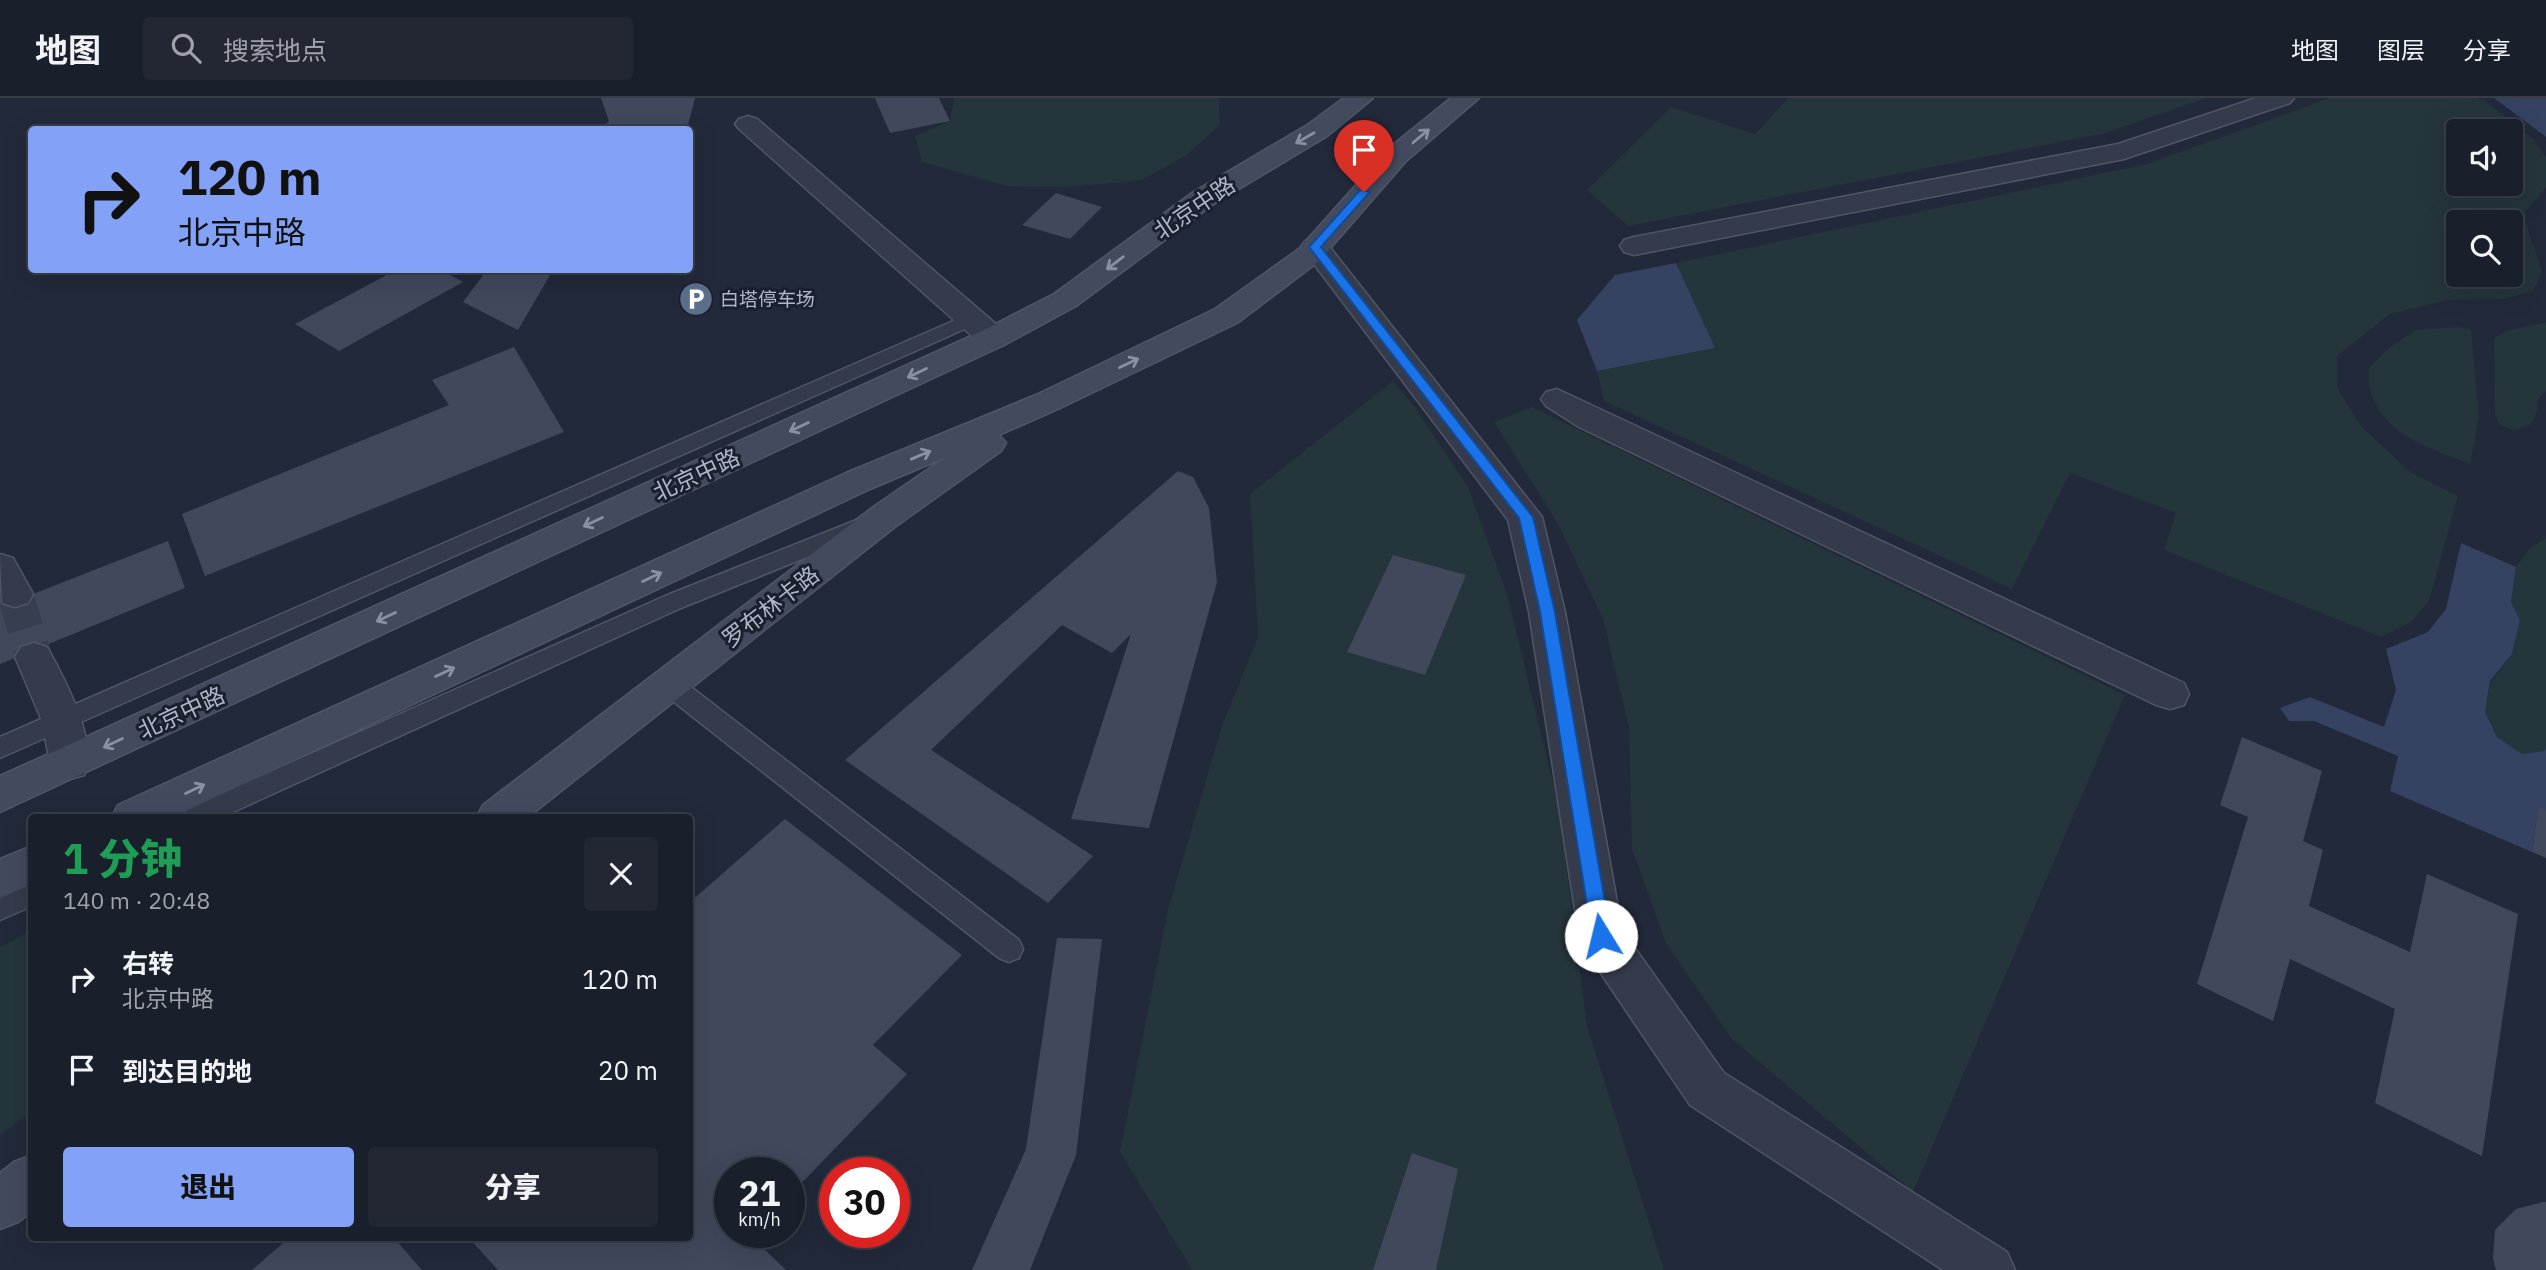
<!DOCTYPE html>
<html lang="zh">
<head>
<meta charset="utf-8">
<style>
	body { margin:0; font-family:"IBM Plex Sans","Noto Sans SC",sans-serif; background:#232734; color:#f1f3f6; height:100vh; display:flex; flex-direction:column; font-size:26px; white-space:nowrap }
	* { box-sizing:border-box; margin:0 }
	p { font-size:23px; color:#9fa2a9 }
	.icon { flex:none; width:38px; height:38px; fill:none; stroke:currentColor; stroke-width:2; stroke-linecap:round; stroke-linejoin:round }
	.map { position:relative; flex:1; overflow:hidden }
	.sheet { position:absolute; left:28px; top:716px; width:665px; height:427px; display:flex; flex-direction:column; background:#1a1f2c; border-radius:7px; box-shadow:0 7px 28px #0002,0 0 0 2px #383d48 }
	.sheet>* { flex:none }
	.top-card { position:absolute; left:28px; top:28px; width:665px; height:147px; border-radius:7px; box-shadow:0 7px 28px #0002,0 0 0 2px #383d48; background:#84a1f8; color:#111; overflow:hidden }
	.buttons { position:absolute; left:2446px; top:21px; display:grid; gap:14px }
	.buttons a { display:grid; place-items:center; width:77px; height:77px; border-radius:7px; background:#1a1f2c; box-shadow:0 7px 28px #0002,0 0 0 2px #383d48; font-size:35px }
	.speed { position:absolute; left:714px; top:1059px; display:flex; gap:14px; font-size:35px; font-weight:700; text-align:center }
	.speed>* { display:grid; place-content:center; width:91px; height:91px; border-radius:50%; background:#1a1f2c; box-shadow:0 7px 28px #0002,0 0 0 2px #383d48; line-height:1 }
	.speed small { font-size:18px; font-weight:400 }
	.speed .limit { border:10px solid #d22; background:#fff; color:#111 }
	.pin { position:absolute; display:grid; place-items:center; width:60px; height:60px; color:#fff; margin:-72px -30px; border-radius:50% 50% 50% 0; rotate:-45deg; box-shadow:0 0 7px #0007 }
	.pin .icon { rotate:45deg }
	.me { position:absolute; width:77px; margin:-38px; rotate:351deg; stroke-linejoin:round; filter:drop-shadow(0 0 5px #0008) }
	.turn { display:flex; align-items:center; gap:24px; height:147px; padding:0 35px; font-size:32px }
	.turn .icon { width:91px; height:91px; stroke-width:2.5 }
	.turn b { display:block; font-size:49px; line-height:60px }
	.round { display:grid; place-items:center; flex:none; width:74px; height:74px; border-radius:7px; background:#232734 }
	.summary { display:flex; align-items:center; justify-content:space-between; height:119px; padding:0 35px }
	h1 { font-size:42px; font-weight:800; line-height:52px; color:#1e9e55 }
	.primary-button { display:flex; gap:14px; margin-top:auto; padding:14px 35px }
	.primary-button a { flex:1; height:80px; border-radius:7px; background:#84a1f8; color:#111; font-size:28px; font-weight:800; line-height:80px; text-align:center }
	.primary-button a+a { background:#232734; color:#f1f3f6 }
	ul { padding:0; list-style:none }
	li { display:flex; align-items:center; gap:21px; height:91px; padding:0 35px }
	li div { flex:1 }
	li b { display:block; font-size:26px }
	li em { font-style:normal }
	header { display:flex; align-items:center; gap:42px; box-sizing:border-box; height:98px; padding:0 35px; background:#1a1f2c; border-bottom:2px solid #383d48 }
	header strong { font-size:33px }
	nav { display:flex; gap:38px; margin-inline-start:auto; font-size:24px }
	.search { width:490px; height:63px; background:#232734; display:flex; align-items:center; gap:18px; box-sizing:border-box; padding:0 24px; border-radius:7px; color:#9fa2a9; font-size:26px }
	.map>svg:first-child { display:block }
	.green { fill:#24353b; fill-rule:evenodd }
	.water { fill:#354262 }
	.building { fill:#41485c }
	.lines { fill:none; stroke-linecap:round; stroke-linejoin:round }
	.minor-tunnel { stroke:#373e4f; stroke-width:36; stroke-dasharray:36 18; stroke-linecap:butt }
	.service-casing { stroke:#505665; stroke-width:3 }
	.pedestrian-casing { stroke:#505665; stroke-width:3 }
	.minor-casing { stroke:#505665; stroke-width:3 }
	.secondary-casing { stroke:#505665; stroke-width:3 }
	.service { fill:#353b4b; fill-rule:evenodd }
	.pedestrian { fill:#353b4b; fill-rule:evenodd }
	.minor { fill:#353b4b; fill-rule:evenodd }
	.secondary { fill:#434a5e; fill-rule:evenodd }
	.oneway { stroke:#8a90a2 }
	.route { fill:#1a73e8; stroke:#114b97; stroke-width:2 }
	.labels { text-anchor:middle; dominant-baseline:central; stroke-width:6; stroke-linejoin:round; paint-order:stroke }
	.far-poi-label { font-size:19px; fill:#b0b6c7; stroke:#1b202f; text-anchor:start }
	.street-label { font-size:23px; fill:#b0b6c7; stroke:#1b202f }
</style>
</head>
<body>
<header>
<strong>地图</strong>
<div class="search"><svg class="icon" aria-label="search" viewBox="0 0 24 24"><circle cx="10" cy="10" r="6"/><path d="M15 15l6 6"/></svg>搜索地点</div>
<nav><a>地图</a><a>图层</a><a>分享</a></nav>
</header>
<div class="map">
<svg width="2546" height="1172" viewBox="0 0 2546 1172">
	<rect width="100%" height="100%" fill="#22293a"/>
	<g class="green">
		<path d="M 954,0 L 1219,0 L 1220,27 L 1187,57 L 1142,82 L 1071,89 L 1007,88 L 922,64 L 915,38 L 950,23 Z"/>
		<path d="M 1788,0 L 2207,0 L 2102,36 L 1628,128 L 1587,92 L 1671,9 L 1755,36 Z"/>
		<path d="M 2330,0 L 2477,0 L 2485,3 L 2533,40 L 2546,59 L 2546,90 L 2523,116 L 2542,174 L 2533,193 L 2504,201 L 2448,202 L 2390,216 L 2337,258 L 2337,289 L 2360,327 L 2410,374 L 2458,398 L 2429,503 L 2411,524 L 2381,539 L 2164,452 L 2176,415 L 2070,375 L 2012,491 L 1604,303 L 1597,273 L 1714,250 L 1676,165 L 2147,66 ZM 2459,33 L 2511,33 L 2511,86 L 2459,86 ZM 2459,124 L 2511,124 L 2511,177 L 2459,177 Z"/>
		<path d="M 2546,224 L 2546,293 L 2537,302 L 2537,314 L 2531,326 L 2515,333 L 2500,327 L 2495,317 L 2494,240 L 2506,233 Z"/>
		<path d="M 2455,229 L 2471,231 L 2479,319 L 2470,366 C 2424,349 2363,329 2369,269 L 2389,250 L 2416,232 Z"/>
		<path d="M 1393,283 L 1413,307 L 1468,389 L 1507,496 L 1558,705 L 1587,928 L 1664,1172 L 1192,1172 L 1120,1054 L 1168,811 L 1222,628 L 1258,539 L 1250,396 Z"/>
		<path d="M 1532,309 L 2125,597 L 1913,1094 L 1731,940 L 1666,845 L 1632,751 L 1629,630 L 1603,521 L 1558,426 L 1494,324 Z"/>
		<path d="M 2546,440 L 2546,650 L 2544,653 L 2522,656 L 2497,639 L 2485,614 L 2490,586 L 2512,556 L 2520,522 L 2511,504 L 2516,469 L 2529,451 Z"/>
		<path d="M 31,833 L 31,1014 L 0,1037 L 0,849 Z"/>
	</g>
	<g class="water">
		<path d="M 2494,0 L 2546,0 L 2546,39 Z"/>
		<path d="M 1676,165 L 1715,250 L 1597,273 L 1577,222 L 1615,177 Z"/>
		<path d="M 2461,445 L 2516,469 L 2511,504 L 2520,522 L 2512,556 L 2490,583 L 2485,614 L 2497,639 L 2522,656 L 2544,653 L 2546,650 L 2546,712 L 2538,710 L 2532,754 L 2390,693 L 2398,658 L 2314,623 L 2289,623 L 2280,610 L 2310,599 L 2384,629 L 2396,592 L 2386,551 L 2428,534 L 2446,511 Z"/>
	</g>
	<g class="building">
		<path d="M 601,0 L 695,0 L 688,27 L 684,32 L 600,32 L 609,23 Z"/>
		<path d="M 875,0 L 939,0 L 950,23 L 890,35 Z"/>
		<path d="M 1056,95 L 1102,109 L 1070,141 L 1022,127 Z"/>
		<path d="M 396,172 L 441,172 L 463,184 L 339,253 L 295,226 Z"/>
		<path d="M 487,172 L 553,172 L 518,232 L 463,204 Z"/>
		<path d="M 514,249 L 564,334 L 205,478 L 182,416 L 449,307 L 432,282 Z"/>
		<path d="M 1178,373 L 1193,379 L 1209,410 L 1217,484 L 1149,730 L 1071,721 L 1131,536 L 1112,555 L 1062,527 L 931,652 L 1093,758 L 1048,805 L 845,662 Z"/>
		<path d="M 168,443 L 185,490 L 0,566 L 0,509 Z"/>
		<path d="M 1393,457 L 1466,477 L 1425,577 L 1347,554 Z"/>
		<path d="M 2242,639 L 2322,673 L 2303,743 L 2323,752 L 2309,808 L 2410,854 L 2427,776 L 2518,816 L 2482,1058 L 2375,1005 L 2395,911 L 2290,861 L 2273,923 L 2197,886 L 2248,719 L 2220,707 Z"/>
		<path d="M 2538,709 L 2546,712 L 2546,760 L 2532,754 Z"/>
		<path d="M 785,721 L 962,857 L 873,947 L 907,976 L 789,1098 L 789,1074 L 730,1074 L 730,1134 L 754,1134 L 750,1138 L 786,1172 L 498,1172 L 468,1139 L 690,1139 L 690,804 Z"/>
		<path d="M 1057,840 L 1102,841 L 1076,1057 L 1030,1172 L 972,1172 L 1026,1051 Z"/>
		<path d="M 1412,1055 L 1458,1071 L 1436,1172 L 1373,1172 Z"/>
		<path d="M 2543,1104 L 2546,1104 L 2546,1172 L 2496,1172 L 2493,1160 L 2495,1132 L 2516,1111 Z"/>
		<path d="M 290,1139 L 393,1139 L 422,1172 L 252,1172 Z"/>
	</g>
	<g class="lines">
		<path class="minor-tunnel" d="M 15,496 L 34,559"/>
		<g class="service-casing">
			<g id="service">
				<path d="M 969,216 L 979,222 L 976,226 L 0,660 L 0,639 Z"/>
				<path d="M 864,419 L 872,421 L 875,427 L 872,433 L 681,510 L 222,719 L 183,719 L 187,711 L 665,498 Z"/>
				<path d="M 669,576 L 678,579 L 1019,842 L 1023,851 L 1019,860 L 1009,864 L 999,860 L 660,593 L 657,586 L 660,579 Z"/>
				<path d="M 32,783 L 32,808 L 0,822 L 0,797 Z"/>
			</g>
		</g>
		<g class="pedestrian-casing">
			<g id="pedestrian">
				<path d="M 2256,0 L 2294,0 L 2290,5 L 2124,61 L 1634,157 L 1624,154 L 1620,148 L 1624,142 L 1634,139 L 2118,46 Z"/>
				<path d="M 1557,291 L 2184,585 L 2189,596 L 2184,607 L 2170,611 L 2156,607 L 1579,329 L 1546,308 L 1541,301 L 1546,294 Z"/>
			</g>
		</g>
		<g class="minor-casing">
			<g id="minor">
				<path d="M 748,18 L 757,21 L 1004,233 L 1008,240 L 1004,247 L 993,250 L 982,247 L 739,31 L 735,26 L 739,21 Z"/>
				<path d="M 1315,140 L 1325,143 L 1542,419 L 1565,514 L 1622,832 L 1724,975 L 2007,1154 L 2015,1172 L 1943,1172 L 1690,1007 L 1585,852 L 1579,838 L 1529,514 L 1508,422 L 1301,149 L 1305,143 Z"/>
				<path d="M 0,456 L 13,460 L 33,496 L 28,505 L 15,509 L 2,505 Z"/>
				<path d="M 34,545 L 47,549 C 63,578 100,646 84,677 L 70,681 L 56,677 L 50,665 L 42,623 L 15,559 L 21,549 Z"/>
			</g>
		</g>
		<g class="secondary-casing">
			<g id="secondary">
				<path d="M 1344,0 L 1373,0 L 1327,38 L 1212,107 L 1076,208 L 1004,247 L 0,714 L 0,678 L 982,233 L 1054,196 L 1192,95 L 1309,26 Z"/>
				<path d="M 1451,0 L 1479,0 L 1406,63 L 1319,163 L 1237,225 L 1058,311 L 999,337 L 1006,345 L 1001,353 L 896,428 L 528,719 L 477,719 L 483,707 L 872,410 L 946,359 L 870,391 L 173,719 L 112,719 L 118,707 L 846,375 L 1036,297 L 1215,211 L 1299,151 L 1388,51 Z"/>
				<path d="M 32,748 L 32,786 L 0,800 L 0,761 Z"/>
				<path d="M 32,1057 L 32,1113 L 18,1124 L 0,1131 L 0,1075 L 14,1064 Z"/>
			</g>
		</g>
		<use href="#service" class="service"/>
		<use href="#pedestrian" class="pedestrian"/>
		<use href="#minor" class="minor"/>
		<use href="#secondary" class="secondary"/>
	</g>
	<defs><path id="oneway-shaft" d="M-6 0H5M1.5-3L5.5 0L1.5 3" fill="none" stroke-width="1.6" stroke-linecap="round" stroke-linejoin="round" transform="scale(1.75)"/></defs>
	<g class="oneway">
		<use href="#oneway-shaft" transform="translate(1421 38) rotate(-40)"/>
		<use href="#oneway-shaft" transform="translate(1305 40) rotate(150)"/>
		<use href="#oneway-shaft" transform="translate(1115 165) rotate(143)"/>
		<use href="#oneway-shaft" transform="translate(1129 265) rotate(-26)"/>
		<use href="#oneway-shaft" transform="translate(917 275) rotate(155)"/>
		<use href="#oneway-shaft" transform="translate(799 329) rotate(155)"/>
		<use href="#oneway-shaft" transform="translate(921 357) rotate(-23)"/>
		<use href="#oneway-shaft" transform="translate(593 424) rotate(155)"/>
		<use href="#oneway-shaft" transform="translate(652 479) rotate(-25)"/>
		<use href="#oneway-shaft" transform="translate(386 519) rotate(155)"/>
		<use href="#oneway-shaft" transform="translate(445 574) rotate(-25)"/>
		<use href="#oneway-shaft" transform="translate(113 645) rotate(155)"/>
		<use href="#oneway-shaft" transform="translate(195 691) rotate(-25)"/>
	</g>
	<path class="route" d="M 1360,92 L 1370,94 L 1321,149 L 1533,419 L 1555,514 L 1611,838 L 1608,844 L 1601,846 L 1595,844 L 1592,838 L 1540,514 L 1519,420 L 1309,149 Z"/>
	<defs>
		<g id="parking-disc" transform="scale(1.75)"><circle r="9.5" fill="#5c6f8a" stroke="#1b202f"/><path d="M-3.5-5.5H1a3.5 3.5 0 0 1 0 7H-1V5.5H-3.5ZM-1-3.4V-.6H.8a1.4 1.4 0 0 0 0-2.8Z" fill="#fff"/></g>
	</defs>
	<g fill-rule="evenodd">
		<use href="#parking-disc" x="696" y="201"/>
	</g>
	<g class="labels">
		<g class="far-poi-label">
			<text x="720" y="201">白塔停车场</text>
		</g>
		<g class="street-label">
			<text transform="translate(1194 109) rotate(-34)">北京中路</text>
			<text transform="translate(696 376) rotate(-25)">北京中路</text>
			<text transform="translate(770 508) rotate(-38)">罗布林卡路</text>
			<text transform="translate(181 614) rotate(-25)">北京中路</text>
		</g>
	</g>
</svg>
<div class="buttons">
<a><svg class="icon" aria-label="sound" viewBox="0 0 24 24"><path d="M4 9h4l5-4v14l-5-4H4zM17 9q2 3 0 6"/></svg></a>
<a><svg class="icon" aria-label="search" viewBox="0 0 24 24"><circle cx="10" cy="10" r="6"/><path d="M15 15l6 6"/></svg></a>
</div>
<div class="speed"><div>21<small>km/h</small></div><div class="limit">30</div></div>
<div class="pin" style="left:1364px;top:94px;background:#d93025"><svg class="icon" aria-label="arrive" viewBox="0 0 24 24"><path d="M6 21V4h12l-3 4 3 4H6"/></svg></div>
<svg class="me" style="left:1601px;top:838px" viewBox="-20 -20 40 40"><circle r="19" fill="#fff"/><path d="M0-13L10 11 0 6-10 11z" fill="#1a73e8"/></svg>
<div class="top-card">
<div class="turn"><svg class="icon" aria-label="right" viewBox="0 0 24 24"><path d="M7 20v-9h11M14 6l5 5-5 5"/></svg><div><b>120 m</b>北京中路</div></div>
</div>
<section class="sheet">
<div class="summary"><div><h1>1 分钟</h1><p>140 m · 20:48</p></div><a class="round"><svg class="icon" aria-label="close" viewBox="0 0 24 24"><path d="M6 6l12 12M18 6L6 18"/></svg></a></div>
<ul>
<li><svg class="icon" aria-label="right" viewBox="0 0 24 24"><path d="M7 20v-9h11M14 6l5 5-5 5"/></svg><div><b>右转</b><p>北京中路</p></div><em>120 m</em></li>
<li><svg class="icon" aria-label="arrive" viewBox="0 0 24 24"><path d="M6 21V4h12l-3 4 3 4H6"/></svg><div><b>到达目的地</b></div><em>20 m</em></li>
</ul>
<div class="primary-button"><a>退出</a><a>分享</a></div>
</section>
</div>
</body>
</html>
